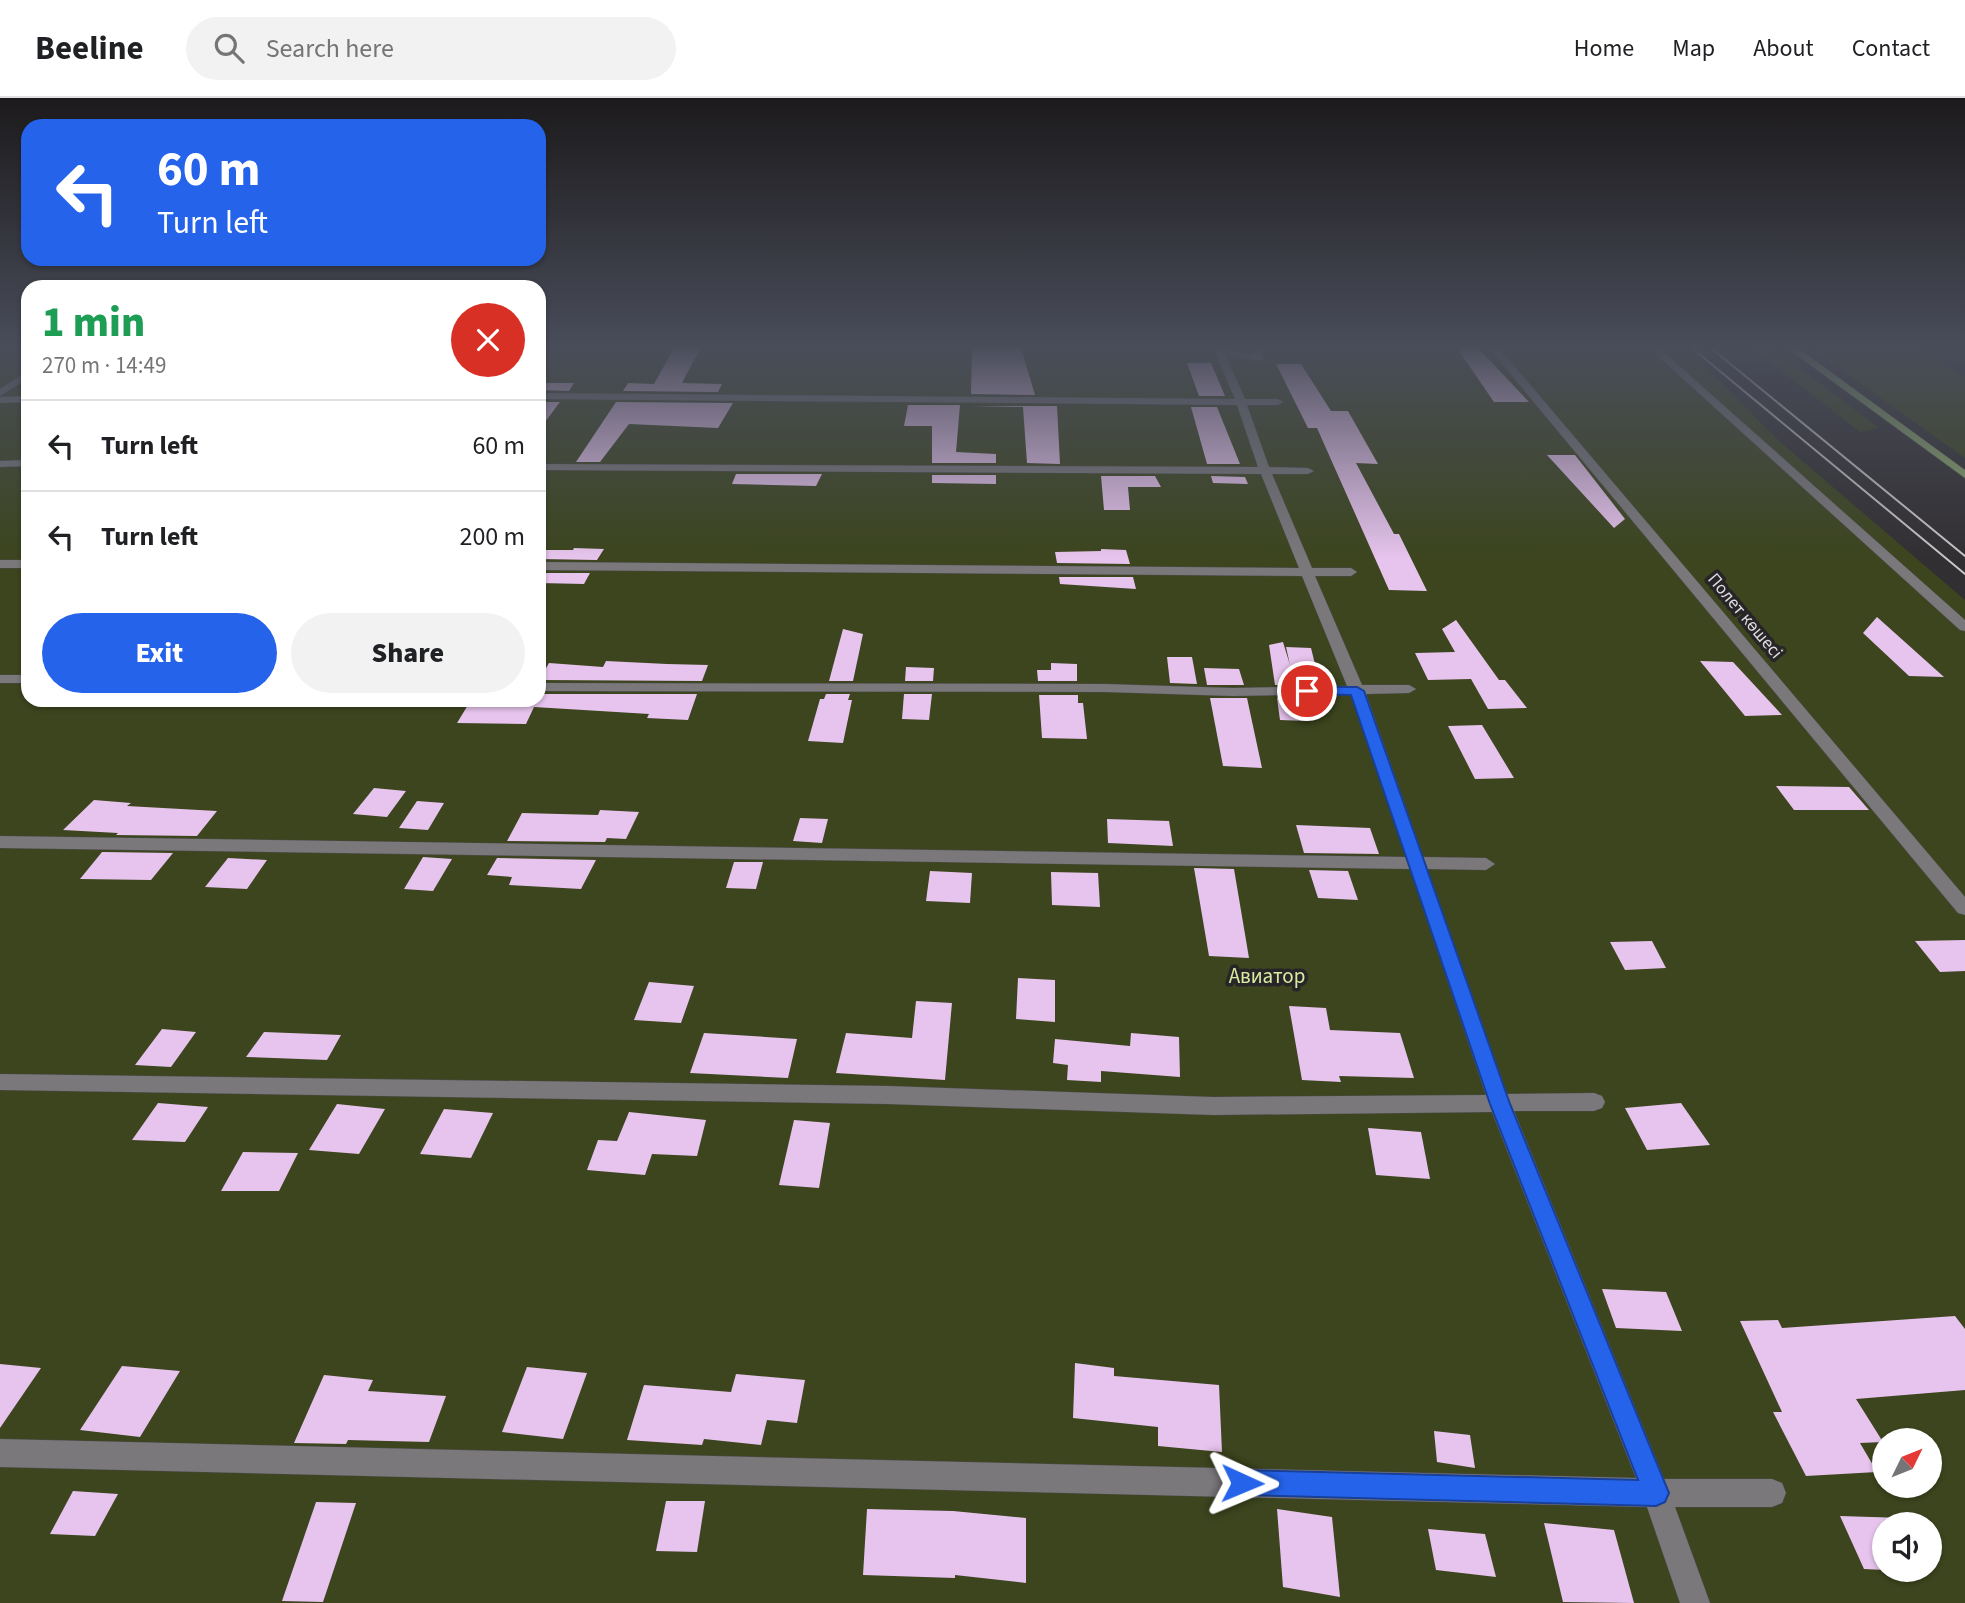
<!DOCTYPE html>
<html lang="en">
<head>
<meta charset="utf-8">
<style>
	body { margin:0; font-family:"Source Sans 3",sans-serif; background:#f2f2f2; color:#202124; height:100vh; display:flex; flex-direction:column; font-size:26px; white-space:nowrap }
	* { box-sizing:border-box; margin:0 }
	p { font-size:23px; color:#757577 }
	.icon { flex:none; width:38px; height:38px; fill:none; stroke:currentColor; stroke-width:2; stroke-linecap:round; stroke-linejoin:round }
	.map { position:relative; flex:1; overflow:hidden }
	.side { position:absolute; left:21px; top:182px; width:525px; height:427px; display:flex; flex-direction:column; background:#fff; border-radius:21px; box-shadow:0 2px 5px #0004 }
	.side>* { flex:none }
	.top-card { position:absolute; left:21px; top:21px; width:525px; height:147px; border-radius:21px; box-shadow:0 2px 5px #0004; background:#2563eb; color:#fff; overflow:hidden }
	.needle { width:46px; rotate:47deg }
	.tools { position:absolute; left:1872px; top:1330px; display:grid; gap:14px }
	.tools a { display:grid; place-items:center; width:70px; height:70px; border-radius:50%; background:#fff; box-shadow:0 2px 5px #0004; font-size:35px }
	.pin { position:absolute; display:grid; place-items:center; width:60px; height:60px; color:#fff; margin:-30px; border:4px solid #fff; border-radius:50%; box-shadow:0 2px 7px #0007 }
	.me { position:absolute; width:77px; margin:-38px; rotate:91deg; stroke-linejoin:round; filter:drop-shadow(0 0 5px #0008) }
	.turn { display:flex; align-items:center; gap:24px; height:147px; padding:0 21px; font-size:32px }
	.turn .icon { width:91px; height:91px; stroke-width:2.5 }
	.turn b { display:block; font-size:49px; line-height:60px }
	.round { display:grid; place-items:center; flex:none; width:74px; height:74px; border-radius:37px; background:#f2f2f2 }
	.overview { display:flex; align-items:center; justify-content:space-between; height:119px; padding:0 21px }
	h1 { font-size:42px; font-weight:800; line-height:52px; color:#1e9e55 }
	.button { display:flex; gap:14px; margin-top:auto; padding:14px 21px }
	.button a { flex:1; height:80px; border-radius:42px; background:#2563eb; color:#fff; font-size:28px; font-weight:800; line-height:80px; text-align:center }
	.button a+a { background:#f2f2f2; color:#202124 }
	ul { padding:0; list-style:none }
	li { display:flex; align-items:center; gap:21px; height:91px; padding:0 21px; border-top:2px solid #e0e0e0 }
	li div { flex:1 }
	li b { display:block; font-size:26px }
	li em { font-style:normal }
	header { display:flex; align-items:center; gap:42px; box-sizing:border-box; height:98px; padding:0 35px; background:#fff; border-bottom:2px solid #e0e0e0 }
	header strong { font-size:33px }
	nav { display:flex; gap:38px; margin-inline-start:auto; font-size:24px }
	.search { width:490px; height:63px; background:#f2f2f2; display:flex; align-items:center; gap:18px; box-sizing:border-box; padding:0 24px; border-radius:38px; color:#757577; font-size:26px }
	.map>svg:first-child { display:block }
	.green { fill:#3c451e; fill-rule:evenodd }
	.building { fill:#e7c4ed }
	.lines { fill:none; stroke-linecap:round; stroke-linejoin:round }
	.minor-casing { stroke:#4d4a4d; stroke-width:1 }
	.primary-casing { stroke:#4d4a4d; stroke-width:1 }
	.minor { fill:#7a787b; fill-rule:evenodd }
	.primary { fill:#8ba76b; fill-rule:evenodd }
	.tram { stroke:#cac8ca; stroke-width:2 }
	.route { fill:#2563eb; stroke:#184099; stroke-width:2 }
	.labels { text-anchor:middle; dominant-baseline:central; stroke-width:7; stroke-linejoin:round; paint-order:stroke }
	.far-street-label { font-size:18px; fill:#dedcde; stroke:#282528 }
	.park-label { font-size:21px; fill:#d8eba1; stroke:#282528 }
</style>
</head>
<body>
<header>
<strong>Beeline</strong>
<div class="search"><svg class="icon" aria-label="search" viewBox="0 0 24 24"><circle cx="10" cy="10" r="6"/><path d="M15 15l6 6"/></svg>Search here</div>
<nav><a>Home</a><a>Map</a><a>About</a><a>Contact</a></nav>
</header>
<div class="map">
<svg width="1965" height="1505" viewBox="0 0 1965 1505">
	<rect width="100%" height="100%" fill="#322f32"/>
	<g class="green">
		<path d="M 0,250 L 28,250 L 28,602 L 539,602 L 539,250 L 1687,250 L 1779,343 L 1965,502 L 1965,1505 L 0,1505 ZM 1885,1342 L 1930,1342 L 1930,1388 L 1885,1388 ZM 1885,1426 L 1930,1426 L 1930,1472 L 1885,1472 Z"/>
		<path d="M 1752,250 L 1773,250 L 1879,330 L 1860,334 Z"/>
		<path d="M 1810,250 L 1917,250 L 1965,280 L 1965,360 Z"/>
	</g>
	<g class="building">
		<path d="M 674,250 L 700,250 L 682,285 L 722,286 L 718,294 L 623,293 L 628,285 L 654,286 Z"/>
		<path d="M 972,250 L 1021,250 L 1035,297 L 971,296 Z"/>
		<path d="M 1457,250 L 1478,250 L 1529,304 L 1494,304 Z"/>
		<path d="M 1187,265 L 1211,265 L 1225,298 L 1199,298 Z"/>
		<path d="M 1276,266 L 1301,266 L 1331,313 L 1348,313 L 1378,366 L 1356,365 L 1394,436 L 1399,436 L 1427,493 L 1389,492 L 1317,330 L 1308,330 Z"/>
		<path d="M 539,285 L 574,285 L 569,293 L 539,292 Z"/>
		<path d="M 539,304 L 560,304 L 539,332 Z"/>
		<path d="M 616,304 L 733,305 L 718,330 L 629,326 L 600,364 L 576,364 Z"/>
		<path d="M 908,307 L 960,307 L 956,354 L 996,356 L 996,365 L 932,365 L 932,328 L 904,328 Z"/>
		<path d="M 971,308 L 1057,308 L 1060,366 L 1027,365 L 1023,309 Z"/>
		<path d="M 1191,309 L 1217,309 L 1240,366 L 1207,366 Z"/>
		<path d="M 1547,357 L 1575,357 L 1625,421 L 1614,430 Z"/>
		<path d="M 736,376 L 822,376 L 816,388 L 732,386 Z"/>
		<path d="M 932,377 L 996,377 L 996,386 L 932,385 Z"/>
		<path d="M 1101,378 L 1155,378 L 1161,389 L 1128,389 L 1130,412 L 1104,412 Z"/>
		<path d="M 1211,378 L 1245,379 L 1248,386 L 1213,385 Z"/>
		<path d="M 574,450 L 604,451 L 597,462 L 539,461 L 539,452 L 573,452 Z"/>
		<path d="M 1101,451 L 1126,452 L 1130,466 L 1057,465 L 1055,454 L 1101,453 Z"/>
		<path d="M 539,475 L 590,475 L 584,486 L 539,485 Z"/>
		<path d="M 1059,479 L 1133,479 L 1136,491 L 1060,486 Z"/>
		<path d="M 1877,519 L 1944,579 L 1909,578 L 1863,535 Z"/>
		<path d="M 1456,522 L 1499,582 L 1505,582 L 1527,610 L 1488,611 L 1471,581 L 1428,582 L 1415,555 L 1455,554 L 1442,531 Z"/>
		<path d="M 843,531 L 863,536 L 853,583 L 829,583 Z"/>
		<path d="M 1283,544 L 1290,567 L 1286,549 L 1311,550 L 1320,586 L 1275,587 L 1269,547 Z"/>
		<path d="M 1167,559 L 1192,559 L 1197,586 L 1170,585 Z"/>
		<path d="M 606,563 L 667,566 L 708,567 L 702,583 L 539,582 L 549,565 L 603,569 Z"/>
		<path d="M 1700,563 L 1733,564 L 1782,617 L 1745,618 Z"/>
		<path d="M 1051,565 L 1077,566 L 1077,583 L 1038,583 L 1037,572 L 1051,572 Z"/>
		<path d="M 906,569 L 934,570 L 933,583 L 905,583 Z"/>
		<path d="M 1204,570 L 1239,571 L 1244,587 L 1207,587 Z"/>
		<path d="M 539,596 L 697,596 L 688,622 L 647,620 L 649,616 L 534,609 L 526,626 L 457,625 L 471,602 L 539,602 Z"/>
		<path d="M 826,596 L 850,596 L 848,602 L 852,602 L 843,645 L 808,643 L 820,601 L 824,601 Z"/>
		<path d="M 904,596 L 932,596 L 929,622 L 902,621 Z"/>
		<path d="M 1039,597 L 1078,597 L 1078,605 L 1083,605 L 1087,641 L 1042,640 Z"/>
		<path d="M 1300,599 L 1307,623 L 1280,622 L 1277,600 Z"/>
		<path d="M 1210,600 L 1247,600 L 1262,670 L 1223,668 Z"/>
		<path d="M 1482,627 L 1514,680 L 1475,681 L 1448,628 Z"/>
		<path d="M 1776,688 L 1849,689 L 1869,712 L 1794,712 Z"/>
		<path d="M 374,690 L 406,693 L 387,719 L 353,716 Z"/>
		<path d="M 94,702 L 131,705 L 127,708 L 217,713 L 197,738 L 116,737 L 118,735 L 63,732 Z"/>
		<path d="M 417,703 L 444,705 L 428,732 L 399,730 Z"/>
		<path d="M 600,712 L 639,714 L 626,741 L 607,740 L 605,744 L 507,743 L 522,715 L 598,717 Z"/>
		<path d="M 800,720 L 828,721 L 822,745 L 793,743 Z"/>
		<path d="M 1107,721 L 1169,723 L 1173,748 L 1108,745 Z"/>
		<path d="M 1296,727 L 1370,730 L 1379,756 L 1304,755 Z"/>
		<path d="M 102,754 L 173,755 L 151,782 L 80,781 Z"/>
		<path d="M 423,759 L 452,761 L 433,793 L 404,791 Z"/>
		<path d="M 228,760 L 267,762 L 247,791 L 205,789 Z"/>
		<path d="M 497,760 L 596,762 L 581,791 L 509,787 L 512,779 L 487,777 Z"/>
		<path d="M 734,764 L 763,764 L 756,791 L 726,790 Z"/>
		<path d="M 1194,770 L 1234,771 L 1249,860 L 1209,858 Z"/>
		<path d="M 1309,772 L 1348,773 L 1358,802 L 1318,800 Z"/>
		<path d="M 930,773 L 972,775 L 970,805 L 926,803 Z"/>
		<path d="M 1051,774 L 1098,775 L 1100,809 L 1052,807 Z"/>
		<path d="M 1965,842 L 1965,873 L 1940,874 L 1915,843 Z"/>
		<path d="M 1652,843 L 1666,870 L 1625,872 L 1610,844 Z"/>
		<path d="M 1018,880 L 1055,882 L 1055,924 L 1016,921 Z"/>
		<path d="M 649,884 L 694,888 L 681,925 L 634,922 Z"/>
		<path d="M 916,903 L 952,905 L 945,982 L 836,975 L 846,935 L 912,940 Z"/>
		<path d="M 1289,908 L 1326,910 L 1330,932 L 1400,935 L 1414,980 L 1339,978 L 1341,984 L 1302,982 Z"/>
		<path d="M 162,931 L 196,934 L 171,969 L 135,967 Z"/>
		<path d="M 264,934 L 341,937 L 327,962 L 246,959 Z"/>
		<path d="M 704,935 L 797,941 L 788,980 L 690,975 Z"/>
		<path d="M 1131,935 L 1179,939 L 1180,979 L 1101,973 L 1101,984 L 1067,982 L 1068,967 L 1053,965 L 1055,941 L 1130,948 Z"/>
		<path d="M 158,1005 L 208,1009 L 185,1044 L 132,1042 Z"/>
		<path d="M 1681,1005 L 1710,1047 L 1647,1052 L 1625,1010 Z"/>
		<path d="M 337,1006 L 385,1011 L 359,1056 L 309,1052 Z"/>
		<path d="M 444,1011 L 493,1015 L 471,1060 L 420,1056 Z"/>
		<path d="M 629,1014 L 706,1022 L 697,1058 L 652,1056 L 645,1077 L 587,1072 L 598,1042 L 617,1043 Z"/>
		<path d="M 794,1022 L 830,1025 L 819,1090 L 779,1087 Z"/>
		<path d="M 1368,1030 L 1421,1034 L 1430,1081 L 1376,1077 Z"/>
		<path d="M 243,1054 L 298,1055 L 279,1093 L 221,1093 Z"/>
		<path d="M 1602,1191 L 1666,1194 L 1682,1233 L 1616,1230 Z"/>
		<path d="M 1955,1218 L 1965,1231 L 1965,1292 L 1856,1301 L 1883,1344 L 1860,1345 L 1877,1374 L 1806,1378 L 1773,1314 L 1782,1314 L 1740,1223 L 1778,1222 L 1782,1230 Z"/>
		<path d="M 1075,1265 L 1114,1270 L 1114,1278 L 1219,1287 L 1222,1354 L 1158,1348 L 1158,1329 L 1073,1320 Z"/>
		<path d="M 0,1266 L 41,1270 L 0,1330 Z"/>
		<path d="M 122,1268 L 180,1273 L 140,1339 L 80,1332 Z"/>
		<path d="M 527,1269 L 587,1275 L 563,1341 L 502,1334 Z"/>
		<path d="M 736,1276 L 805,1282 L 797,1325 L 767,1322 L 761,1347 L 704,1341 L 702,1347 L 627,1342 L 644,1287 L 731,1294 Z"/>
		<path d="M 324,1277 L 373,1282 L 368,1293 L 446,1298 L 429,1344 L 348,1342 L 346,1346 L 294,1345 Z"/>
		<path d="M 1434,1333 L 1470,1337 L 1475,1370 L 1437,1364 Z"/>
		<path d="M 73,1393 L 118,1396 L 95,1438 L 50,1436 Z"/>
		<path d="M 666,1403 L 705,1403 L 697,1454 L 656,1453 Z"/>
		<path d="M 316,1404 L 356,1405 L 323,1504 L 282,1503 Z"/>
		<path d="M 867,1411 L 953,1413 L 1026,1420 L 1026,1485 L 955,1477 L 955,1480 L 863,1477 Z"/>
		<path d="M 1277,1411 L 1332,1419 L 1340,1499 L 1283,1489 Z"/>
		<path d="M 1840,1418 L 1904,1420 L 1908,1426 L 1885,1426 L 1885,1472 L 1864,1471 Z"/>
		<path d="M 1544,1425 L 1614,1432 L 1634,1505 L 1563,1504 Z"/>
		<path d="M 1428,1431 L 1485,1436 L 1496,1479 L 1436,1472 Z"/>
	</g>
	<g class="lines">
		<g class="minor-casing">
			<g id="minor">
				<path d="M 1213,250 L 1253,256 L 1251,250 L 1261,250 L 1264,260 L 1259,263 L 1225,256 L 1245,301 L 1278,301 L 1283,304 L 1278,307 L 1247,307 L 1269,369 L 1308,370 L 1314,373 L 1308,376 L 1272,376 L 1312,470 L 1351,470 L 1357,474 L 1351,478 L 1315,478 L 1362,587 L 1409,587 L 1416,591 L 1409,595 L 1366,596 L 1423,759 L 1486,760 L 1495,766 L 1486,772 L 1427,771 L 1507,996 L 1594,995 L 1602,998 L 1605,1004 L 1602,1010 L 1594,1013 L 1514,1013 L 1664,1381 L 1772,1381 L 1782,1385 L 1786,1395 L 1782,1405 L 1772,1409 L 1675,1409 L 1710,1505 L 1680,1505 L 1647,1409 L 0,1369 L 0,1341 L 1636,1380 L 1492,1014 L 1213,1017 L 888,1006 L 0,992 L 0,976 L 888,988 L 1213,999 L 1486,997 L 1410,771 L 0,750 L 0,738 L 1406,759 L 1351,596 L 1233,598 L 1105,594 L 539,593 L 539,585 L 1105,586 L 1233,590 L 1347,588 L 1302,478 L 539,472 L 539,464 L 1299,470 L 1261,376 L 539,372 L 539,366 L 1258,369 L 1237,307 L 539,301 L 539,295 L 1235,301 Z"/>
				<path d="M 1489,250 L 1499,250 L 1965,799 L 1965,817 L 1958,815 Z"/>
				<path d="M 1649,250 L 1659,250 L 1965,522 L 1965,533 L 1960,532 Z"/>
				<path d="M 28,273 L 28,280 L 0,298 L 0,291 Z"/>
				<path d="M 28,298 L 28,304 L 0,305 L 0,299 Z"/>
				<path d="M 28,362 L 28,368 L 0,369 L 0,363 Z"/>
				<rect x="0" y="462" width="28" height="8"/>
				<rect x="0" y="577" width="28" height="8"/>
			</g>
		</g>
		<g class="primary-casing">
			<path id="primary" d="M 1787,250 L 1798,250 L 1965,372 L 1965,380 Z"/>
		</g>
		<use href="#minor" class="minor"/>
		<use href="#primary" class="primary"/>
		<g class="tram">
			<path d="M 1692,250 L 1965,476"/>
			<path d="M 1711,250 L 1965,458"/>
		</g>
	</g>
	<linearGradient id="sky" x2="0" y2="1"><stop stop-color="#1c1a1c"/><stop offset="0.54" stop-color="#494d5a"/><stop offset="1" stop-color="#494d5a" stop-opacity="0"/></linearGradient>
	<rect width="1965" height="461" fill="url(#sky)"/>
	<path class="route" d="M 1307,589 L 1357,589 L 1364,593 L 1510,1006 L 1669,1395 L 1665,1404 L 1656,1408 L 1242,1397 L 1233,1394 L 1230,1385 L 1233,1376 L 1242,1372 L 1638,1382 L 1490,1006 L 1351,597 L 1302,596 L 1302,590 Z"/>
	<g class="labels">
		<g class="far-street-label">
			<text transform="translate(1745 518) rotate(50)">Полет көшесі</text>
		</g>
		<g class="park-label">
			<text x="1267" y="878">Авиатор</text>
		</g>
	</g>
</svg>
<div class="tools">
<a><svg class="needle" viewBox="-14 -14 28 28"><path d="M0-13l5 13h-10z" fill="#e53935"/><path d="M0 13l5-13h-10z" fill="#757577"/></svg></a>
<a><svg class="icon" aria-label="sound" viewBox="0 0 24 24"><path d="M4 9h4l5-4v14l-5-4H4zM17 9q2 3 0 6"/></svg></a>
</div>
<div class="pin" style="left:1307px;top:593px;background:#d93025"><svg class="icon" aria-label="arrive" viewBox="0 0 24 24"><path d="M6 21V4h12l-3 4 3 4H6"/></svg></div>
<svg class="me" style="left:1242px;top:1385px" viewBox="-20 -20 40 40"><path d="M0-17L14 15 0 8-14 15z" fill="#2563eb" stroke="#fff" stroke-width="4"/></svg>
<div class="top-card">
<div class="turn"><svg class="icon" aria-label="left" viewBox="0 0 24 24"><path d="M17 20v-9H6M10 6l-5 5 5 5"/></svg><div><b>60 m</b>Turn left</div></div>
</div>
<section class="side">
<div class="overview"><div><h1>1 min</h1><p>270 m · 14:49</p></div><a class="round" style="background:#d93025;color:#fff"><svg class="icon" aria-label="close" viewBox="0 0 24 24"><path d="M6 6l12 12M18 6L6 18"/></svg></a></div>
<ul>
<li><svg class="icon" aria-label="left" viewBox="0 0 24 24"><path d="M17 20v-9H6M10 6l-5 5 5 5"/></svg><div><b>Turn left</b></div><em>60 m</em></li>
<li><svg class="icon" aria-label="left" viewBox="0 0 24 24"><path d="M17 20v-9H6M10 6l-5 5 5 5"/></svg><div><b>Turn left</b></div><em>200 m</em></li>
</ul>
<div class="button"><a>Exit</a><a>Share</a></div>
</section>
</div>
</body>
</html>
